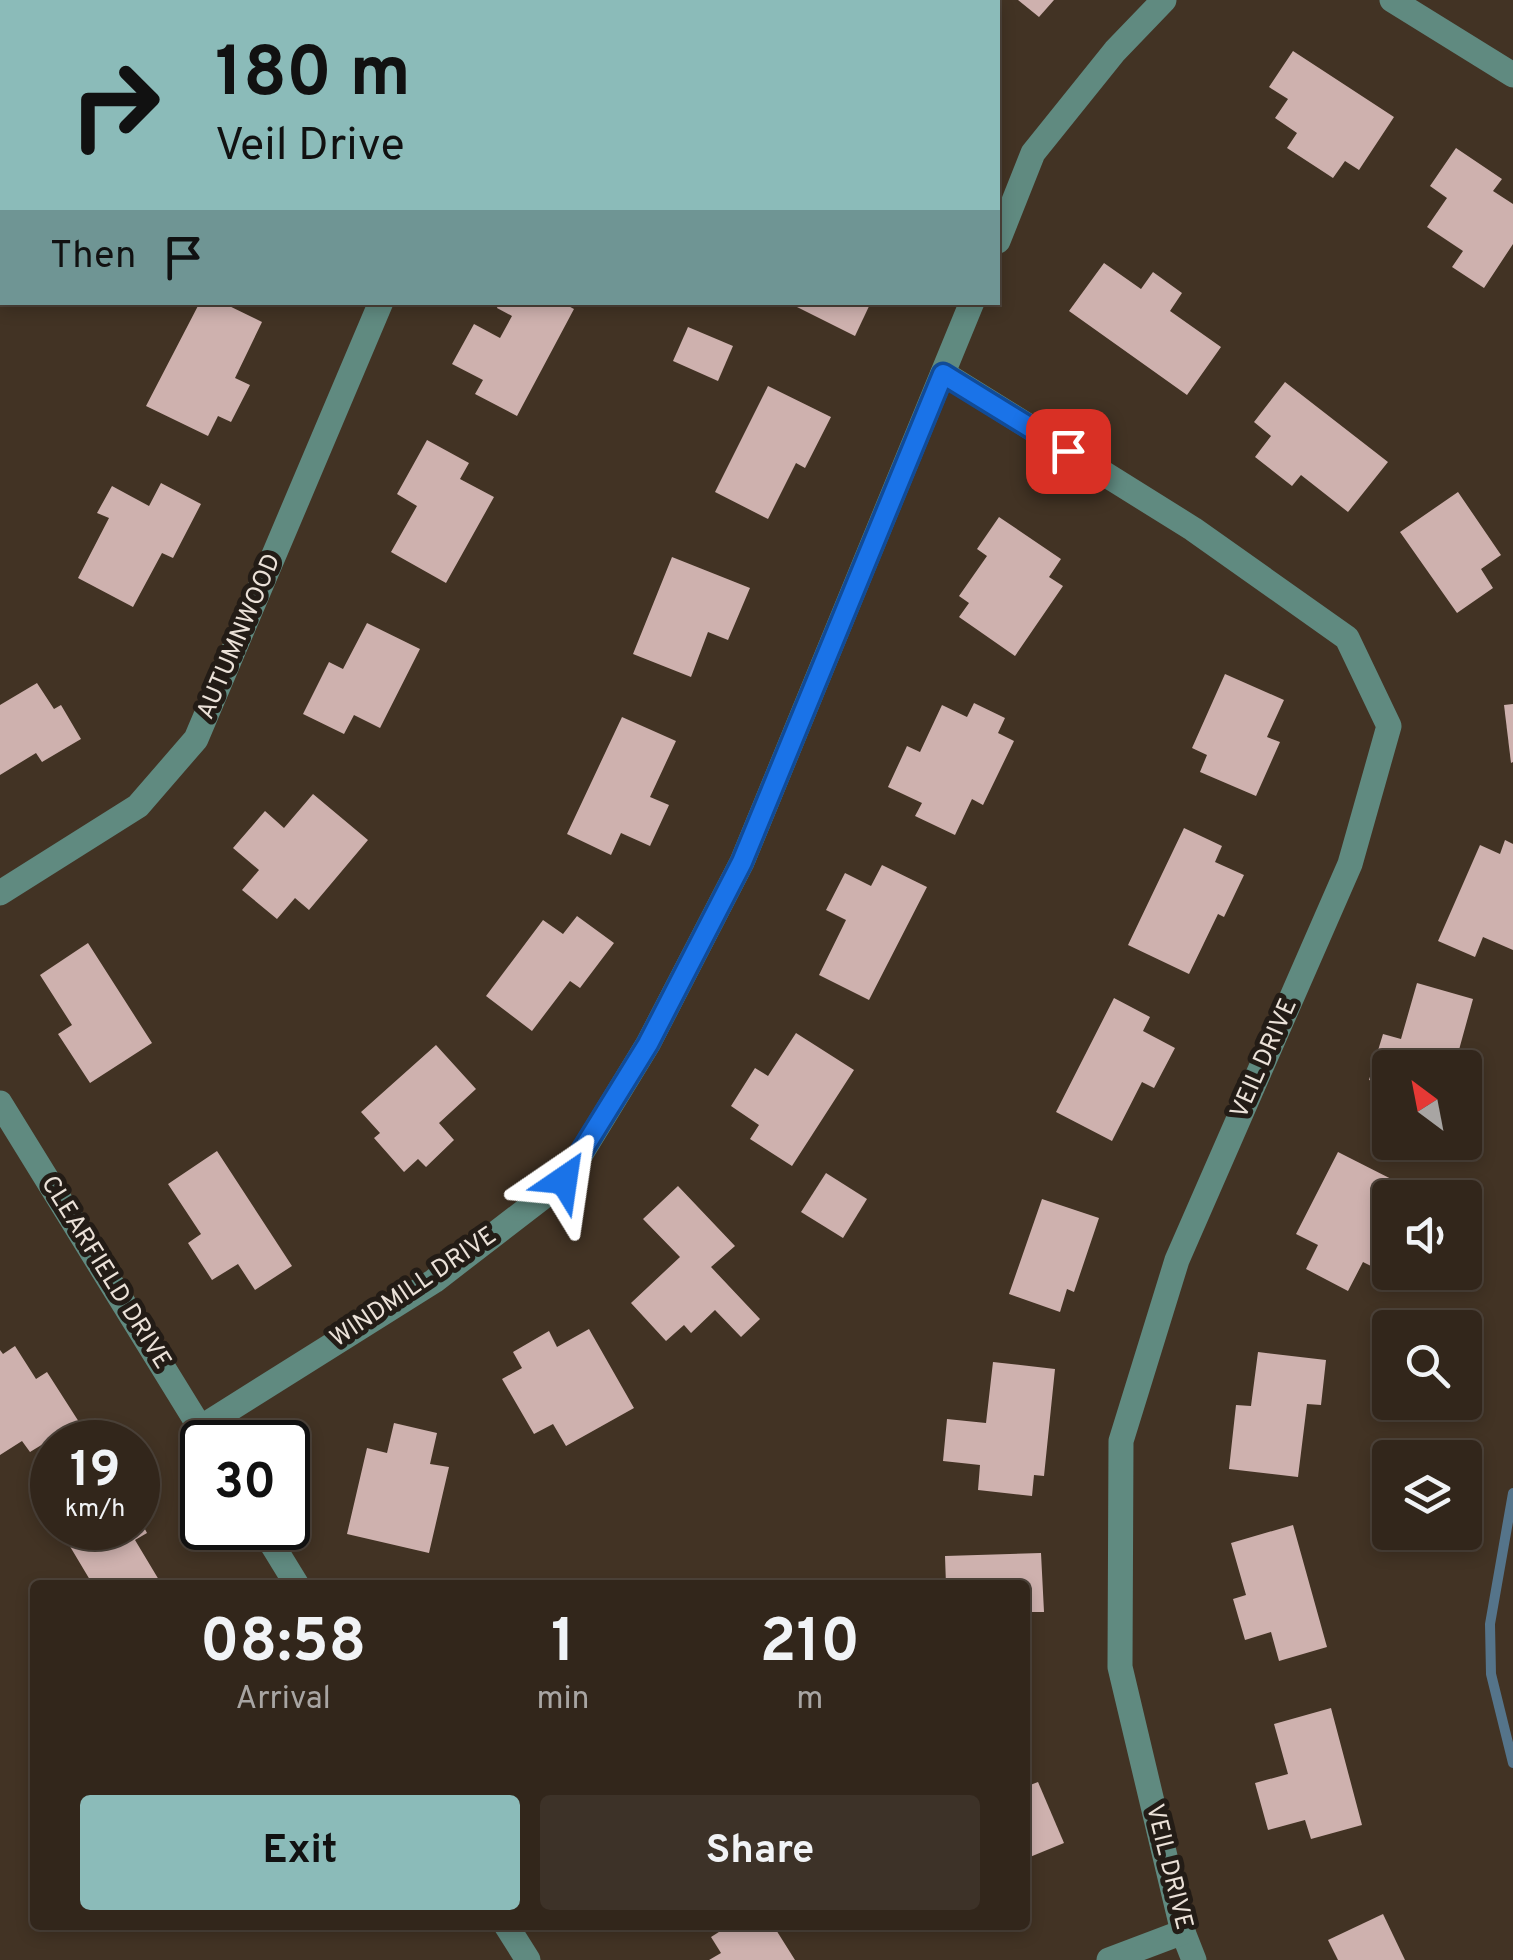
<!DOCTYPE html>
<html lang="en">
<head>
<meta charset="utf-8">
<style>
	body { margin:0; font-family:Overpass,sans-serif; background:#3d3228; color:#f1f3f6; height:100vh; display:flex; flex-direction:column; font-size:38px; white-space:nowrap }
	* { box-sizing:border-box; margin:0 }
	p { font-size:32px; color:#a8a5a3 }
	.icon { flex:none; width:55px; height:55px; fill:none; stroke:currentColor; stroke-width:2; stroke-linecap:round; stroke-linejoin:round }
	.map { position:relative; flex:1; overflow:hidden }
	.sheet { position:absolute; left:30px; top:1580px; width:1000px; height:350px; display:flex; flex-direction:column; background:#32261b; border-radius:10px; box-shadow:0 5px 15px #0003,0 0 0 2px #4d433a }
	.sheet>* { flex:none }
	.banner { position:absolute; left:0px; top:0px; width:1000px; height:305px; box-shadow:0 5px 15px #0003,0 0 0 2px #4d433a; background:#8bbbb9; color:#111; overflow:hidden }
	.needle { width:65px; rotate:328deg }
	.tools { position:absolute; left:1372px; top:1050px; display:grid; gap:20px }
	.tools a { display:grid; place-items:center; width:110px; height:110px; border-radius:10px; background:#32261b; box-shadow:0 5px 15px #0003,0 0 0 2px #4d433a; font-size:50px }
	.speed { position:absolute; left:30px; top:1420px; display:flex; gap:20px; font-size:50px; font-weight:700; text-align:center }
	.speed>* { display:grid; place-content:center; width:130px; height:130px; border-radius:50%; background:#32261b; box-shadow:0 5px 15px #0003,0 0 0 2px #4d433a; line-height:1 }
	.speed small { font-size:25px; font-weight:400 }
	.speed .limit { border:5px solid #111; border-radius:15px; background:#fff; color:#111 }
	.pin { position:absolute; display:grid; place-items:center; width:85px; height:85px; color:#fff; margin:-42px; border-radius:20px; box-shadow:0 5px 15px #0006 }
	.me { position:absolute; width:110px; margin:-55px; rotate:32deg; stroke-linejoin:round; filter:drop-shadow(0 0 8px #0008) }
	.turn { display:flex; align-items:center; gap:35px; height:210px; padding:0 50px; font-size:45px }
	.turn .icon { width:130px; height:130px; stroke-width:2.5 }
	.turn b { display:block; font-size:70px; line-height:85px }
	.then { display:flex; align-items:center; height:95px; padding:0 50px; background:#0003; gap:20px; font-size:38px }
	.eta { display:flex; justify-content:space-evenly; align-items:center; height:170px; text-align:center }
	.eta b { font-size:60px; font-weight:700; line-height:70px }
	.action { display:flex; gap:20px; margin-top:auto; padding:20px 50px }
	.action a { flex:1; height:115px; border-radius:10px; background:#8bbbb9; color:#111; font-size:40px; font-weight:700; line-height:115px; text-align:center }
	.action a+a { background:#3d3228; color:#f1f3f6 }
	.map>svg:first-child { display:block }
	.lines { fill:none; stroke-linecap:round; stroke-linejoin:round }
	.stream { stroke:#55748a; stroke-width:10 }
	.building { fill:#ceb1ae }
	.minor { stroke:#608a80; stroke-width:25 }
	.route-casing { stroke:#114b97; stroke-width:25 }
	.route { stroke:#1a73e8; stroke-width:18 }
	.labels { text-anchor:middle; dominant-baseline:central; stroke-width:10; stroke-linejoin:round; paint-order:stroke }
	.street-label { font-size:25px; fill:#ebe1d8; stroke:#231c16 }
</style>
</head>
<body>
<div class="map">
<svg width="1513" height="1960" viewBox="0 0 1513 1960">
	<rect width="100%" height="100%" fill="#423324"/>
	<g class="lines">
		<path class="stream" d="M 1513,1493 L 1490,1624 L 1491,1674 L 1513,1763"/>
	</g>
	<g class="building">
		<path d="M 1018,0 L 1054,0 L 1039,17 Z"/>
		<path d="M 1293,51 L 1394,117 L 1359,170 L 1345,161 L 1333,178 L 1287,148 L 1297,133 L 1275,118 L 1288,99 L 1269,87 Z"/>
		<path d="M 1456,148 L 1502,179 L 1493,191 L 1513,204 L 1513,244 L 1484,288 L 1452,267 L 1463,251 L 1427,227 L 1447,198 L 1430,186 Z"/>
		<path d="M 1104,263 L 1141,289 L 1153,272 L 1182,293 L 1170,311 L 1221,347 L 1187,395 L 1069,311 Z"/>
		<path d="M 200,302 L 221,302 L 262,322 L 235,378 L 250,385 L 231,422 L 218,416 L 208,436 L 146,406 Z"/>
		<path d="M 499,302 L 561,302 L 574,309 L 517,416 L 475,394 L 483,380 L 452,364 L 474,324 L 500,338 L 512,316 L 497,308 Z"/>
		<path d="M 787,302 L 871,302 L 855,336 Z"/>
		<path d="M 688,327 L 733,346 L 718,381 L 673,361 Z"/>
		<path d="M 1285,382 L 1388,462 L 1348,512 L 1301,475 L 1292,486 L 1255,457 L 1271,436 L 1254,422 Z"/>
		<path d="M 768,386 L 831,417 L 805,468 L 796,463 L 768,519 L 715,492 Z"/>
		<path d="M 427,440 L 469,463 L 460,479 L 494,497 L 446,583 L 391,552 L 417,506 L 397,494 Z"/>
		<path d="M 161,483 L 201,504 L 173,558 L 162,553 L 133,607 L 78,578 L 109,518 L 97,513 L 112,486 L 149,506 Z"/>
		<path d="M 1458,492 L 1501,555 L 1481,569 L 1493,588 L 1457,613 L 1400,532 Z"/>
		<path d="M 999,517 L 1061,559 L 1049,577 L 1063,586 L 1015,656 L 959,617 L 969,603 L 959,596 L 987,556 L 977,549 Z"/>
		<path d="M 672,557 L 750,588 L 728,640 L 708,632 L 691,677 L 633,654 Z"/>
		<path d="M 367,623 L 420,649 L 380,728 L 354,715 L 344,734 L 303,714 L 329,662 L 343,669 Z"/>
		<path d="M 1225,674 L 1284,700 L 1267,737 L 1280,742 L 1256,796 L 1200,772 L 1207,755 L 1192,748 Z"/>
		<path d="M 37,683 L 54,709 L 61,705 L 81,739 L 42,762 L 36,753 L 0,775 L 0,705 Z"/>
		<path d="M 974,703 L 1005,718 L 998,733 L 1014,741 L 983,805 L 972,799 L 955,835 L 915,816 L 922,803 L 888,787 L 907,746 L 920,752 L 942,705 L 967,717 Z"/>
		<path d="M 1513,704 L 1513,762 L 1511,763 L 1504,705 Z"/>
		<path d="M 622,717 L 676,741 L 650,797 L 669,805 L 650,846 L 621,833 L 611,855 L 567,834 Z"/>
		<path d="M 313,794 L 368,840 L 309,910 L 295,898 L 277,919 L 242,890 L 259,870 L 233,848 L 265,811 L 284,828 Z"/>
		<path d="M 1184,828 L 1222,846 L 1215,862 L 1244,875 L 1224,917 L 1218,914 L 1189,974 L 1128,945 Z"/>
		<path d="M 1505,840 L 1513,844 L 1513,950 L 1483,937 L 1475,957 L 1438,941 L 1480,845 L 1500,854 Z"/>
		<path d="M 882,865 L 927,887 L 869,1000 L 819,975 L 846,920 L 826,910 L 845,873 L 871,886 Z"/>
		<path d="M 577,916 L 614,943 L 580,988 L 570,981 L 532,1031 L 486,996 L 543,920 L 563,934 Z"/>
		<path d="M 88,943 L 152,1043 L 90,1083 L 58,1034 L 72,1025 L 40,975 Z"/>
		<path d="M 1417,983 L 1473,999 L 1454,1068 L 1390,1068 L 1390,1086 L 1369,1080 L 1383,1034 L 1401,1039 Z"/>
		<path d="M 1114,998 L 1150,1017 L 1143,1031 L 1175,1048 L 1154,1088 L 1142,1082 L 1112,1141 L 1056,1112 Z"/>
		<path d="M 796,1033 L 854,1070 L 792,1166 L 750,1139 L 759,1125 L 731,1106 L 755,1068 L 768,1076 Z"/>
		<path d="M 436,1045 L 476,1089 L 439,1123 L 454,1140 L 426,1167 L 418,1159 L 404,1172 L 374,1138 L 380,1133 L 361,1112 Z"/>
		<path d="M 217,1151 L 292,1266 L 255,1290 L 238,1264 L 212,1280 L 188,1243 L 201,1234 L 168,1184 Z"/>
		<path d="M 1338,1152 L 1413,1190 L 1409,1198 L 1390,1198 L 1390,1234 L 1373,1267 L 1363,1262 L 1348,1291 L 1306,1269 L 1318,1245 L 1296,1234 Z"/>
		<path d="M 826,1173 L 867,1199 L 843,1238 L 801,1212 Z"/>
		<path d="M 678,1186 L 735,1246 L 711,1267 L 760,1319 L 741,1337 L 715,1310 L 691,1333 L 684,1325 L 666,1341 L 631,1303 L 680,1257 L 643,1219 Z"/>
		<path d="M 1042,1199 L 1099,1218 L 1074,1292 L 1067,1289 L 1060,1312 L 1009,1294 Z"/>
		<path d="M 589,1329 L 634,1408 L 566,1446 L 553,1424 L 534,1434 L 502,1379 L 522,1368 L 513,1352 L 549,1331 L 557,1347 Z"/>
		<path d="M 15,1346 L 36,1379 L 47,1372 L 79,1422 L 30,1452 L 22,1441 L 0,1455 L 0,1350 L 3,1354 Z"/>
		<path d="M 1258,1352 L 1326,1360 L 1321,1405 L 1307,1404 L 1298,1477 L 1229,1469 L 1236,1405 L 1251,1406 Z"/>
		<path d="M 993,1362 L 1055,1369 L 1044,1476 L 1034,1475 L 1032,1496 L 978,1490 L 980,1465 L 943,1461 L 947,1419 L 986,1423 Z"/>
		<path d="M 394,1423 L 437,1433 L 430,1464 L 449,1467 L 429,1553 L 347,1534 L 367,1448 L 387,1453 Z"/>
		<path d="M 138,1516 L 147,1533 L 135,1540 L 162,1585 L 93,1585 L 59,1528 L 138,1528 Z"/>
		<path d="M 1293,1525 L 1327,1647 L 1279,1661 L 1271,1632 L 1245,1640 L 1233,1599 L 1246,1595 L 1231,1543 Z"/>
		<path d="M 1041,1553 L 1044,1612 L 1025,1612 L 1025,1585 L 946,1585 L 945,1556 Z"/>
		<path d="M 1331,1708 L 1362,1825 L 1311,1839 L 1305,1820 L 1268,1830 L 1255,1783 L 1288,1774 L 1274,1724 Z"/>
		<path d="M 1038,1782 L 1064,1843 L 1025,1859 L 1025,1787 Z"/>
		<path d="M 1383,1914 L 1405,1960 L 1338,1960 L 1328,1940 Z"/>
		<path d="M 730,1925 L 773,1925 L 795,1960 L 709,1960 L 721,1953 L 711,1937 Z"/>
	</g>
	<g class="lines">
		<g class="minor">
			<path d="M 1392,0 L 1513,75"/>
			<path d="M 508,2 L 509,0"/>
			<path d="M 998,241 L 1033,153 L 1115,51 L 1164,0"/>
			<path d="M 943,373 L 1193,529 L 1347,638 L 1389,726 L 1350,864 L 1177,1260 L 1121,1441 L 1120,1667 L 1183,1932 L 1194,1960"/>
			<path d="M 0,893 L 138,806 L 196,739 L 381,302"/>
			<path d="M 0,1103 L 209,1442"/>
			<path d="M 200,1428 L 434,1281 L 565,1180 L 648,1044 L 742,862 L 972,302"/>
			<path d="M 262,1528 L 297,1585"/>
			<path d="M 506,1925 L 528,1960"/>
			<path d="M 1109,1960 L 1183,1932"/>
		</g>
	</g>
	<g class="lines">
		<g class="route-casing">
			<path id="route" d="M 564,1180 L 648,1044 L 742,862 L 943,374 L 1068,451"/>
		</g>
		<use href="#route" class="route"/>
	</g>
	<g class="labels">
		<g class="street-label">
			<text transform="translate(240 637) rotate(-67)">AUTUMNWOOD</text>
			<text transform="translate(1265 1059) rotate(-66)">VEIL DRIVE</text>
			<text transform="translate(105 1273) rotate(58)">CLEARFIELD DRIVE</text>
			<text transform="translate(414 1288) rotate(-34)">WINDMILL DRIVE</text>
			<text transform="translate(1168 1867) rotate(76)">VEIL DRIVE</text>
		</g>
	</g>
</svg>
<div class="tools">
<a><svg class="needle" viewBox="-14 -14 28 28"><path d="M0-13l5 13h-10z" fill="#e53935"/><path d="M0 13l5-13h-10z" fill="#a8a5a3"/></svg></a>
<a><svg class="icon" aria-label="sound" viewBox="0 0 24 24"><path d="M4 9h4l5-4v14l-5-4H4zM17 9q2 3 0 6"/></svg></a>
<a><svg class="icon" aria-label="search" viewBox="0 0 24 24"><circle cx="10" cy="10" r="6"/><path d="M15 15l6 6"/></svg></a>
<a><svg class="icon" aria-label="layers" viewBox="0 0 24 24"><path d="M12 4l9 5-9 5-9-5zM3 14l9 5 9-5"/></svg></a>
</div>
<div class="speed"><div>19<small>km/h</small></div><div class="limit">30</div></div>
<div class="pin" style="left:1068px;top:451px;background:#d93025"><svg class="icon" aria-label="arrive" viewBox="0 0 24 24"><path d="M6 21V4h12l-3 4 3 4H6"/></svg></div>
<svg class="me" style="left:564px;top:1180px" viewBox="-20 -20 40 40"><path d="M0-17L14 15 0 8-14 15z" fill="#1a73e8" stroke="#fff" stroke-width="4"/></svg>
<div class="banner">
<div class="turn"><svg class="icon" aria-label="right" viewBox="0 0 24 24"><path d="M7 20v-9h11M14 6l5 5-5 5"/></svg><div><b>180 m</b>Veil Drive</div></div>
<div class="then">Then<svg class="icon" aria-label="arrive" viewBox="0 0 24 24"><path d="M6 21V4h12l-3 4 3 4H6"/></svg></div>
</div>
<section class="sheet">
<div class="eta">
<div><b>08:58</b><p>Arrival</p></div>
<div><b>1</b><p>min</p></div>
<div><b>210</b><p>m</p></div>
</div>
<div class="action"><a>Exit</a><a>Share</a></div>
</section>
</div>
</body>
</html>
